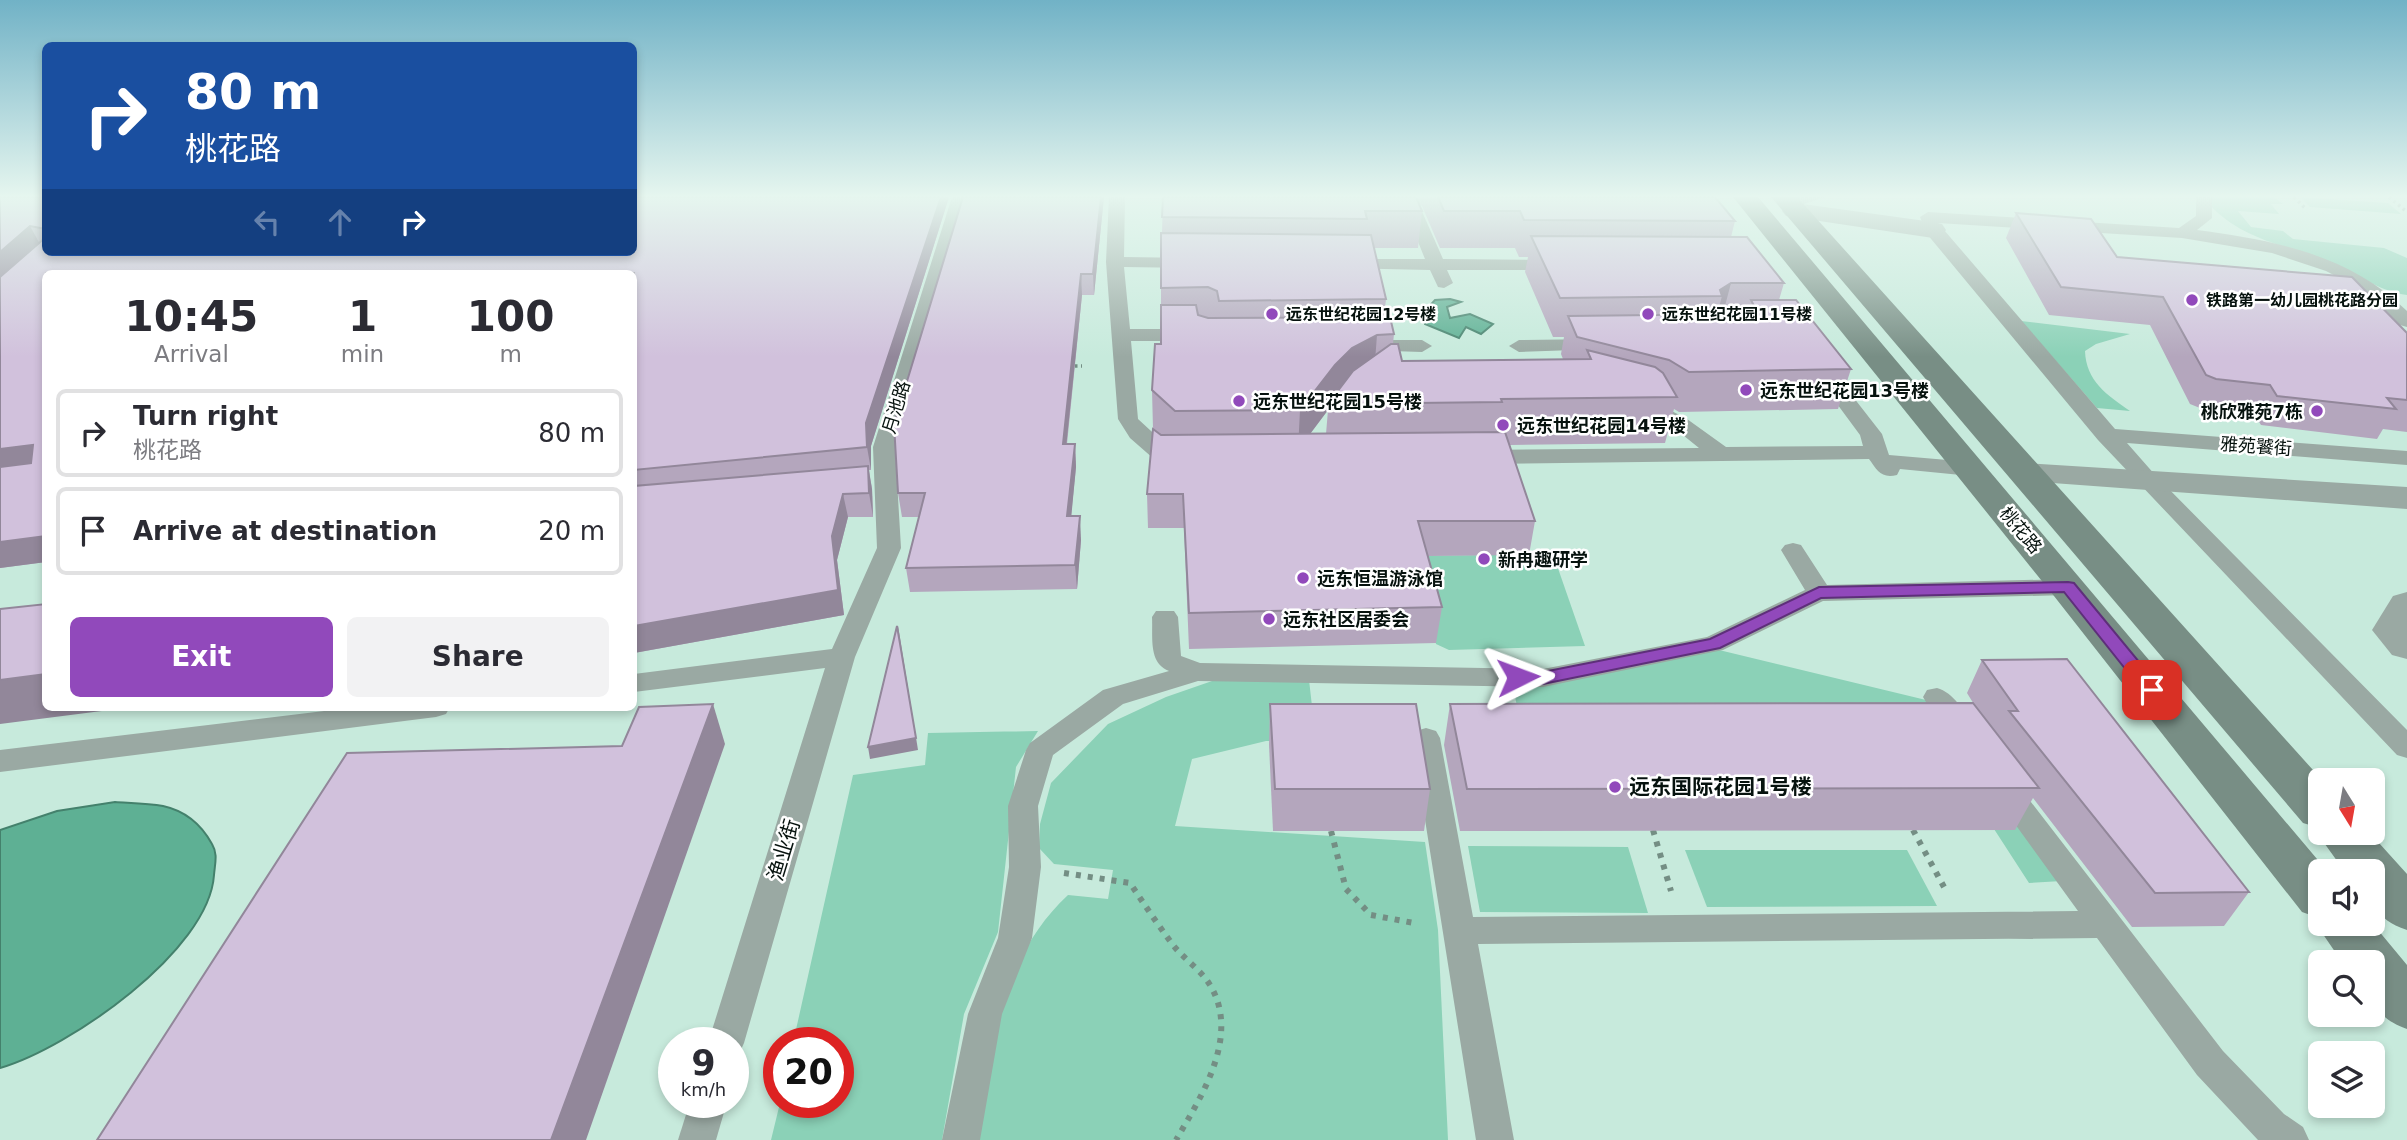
<!DOCTYPE html>
<html lang="en">
<head>
<meta charset="utf-8">
<style>
	body { margin:0; font-family:"DejaVu Sans","Noto Sans SC",sans-serif; background:#f2f2f3; color:#2b2b33; height:100vh; display:flex; flex-direction:column; font-size:26px; white-space:nowrap }
	* { box-sizing:border-box; margin:0 }
	p { font-size:23px; color:#7c7c81 }
	.icon { flex:none; width:38px; height:38px; fill:none; stroke:currentColor; stroke-width:2; stroke-linecap:round; stroke-linejoin:round }
	.map { position:relative; flex:1; overflow:hidden }
	.details { position:absolute; left:42px; top:270px; width:595px; height:441px; display:flex; flex-direction:column; background:#fff; border-radius:10px; box-shadow:0 4px 10px #0003 }
	.details>* { flex:none }
	.banner { position:absolute; left:42px; top:42px; width:595px; height:214px; border-radius:10px; box-shadow:0 4px 10px #0003; background:#1a4fa0; color:#fff; overflow:hidden }
	.needle { width:46px; rotate:169deg }
	.controls { position:absolute; left:2308px; top:768px; display:grid; gap:14px }
	.controls a { display:grid; place-items:center; width:77px; height:77px; border-radius:10px; background:#fff; box-shadow:0 4px 10px #0003; font-size:35px }
	.speed { position:absolute; left:658px; top:1027px; display:flex; gap:14px; font-size:35px; font-weight:700; text-align:center }
	.speed>* { display:grid; place-content:center; width:91px; height:91px; border-radius:50%; background:#fff; box-shadow:0 4px 10px #0003; line-height:1 }
	.speed small { font-size:18px; font-weight:400 }
	.speed .limit { border:10px solid #d22; background:#fff; color:#111 }
	.pin { position:absolute; display:grid; place-items:center; width:60px; height:60px; color:#fff; margin:-30px; border-radius:14px; box-shadow:0 4px 10px #0006 }
	.me { position:absolute; width:77px; margin:-38px; rotate:87deg; stroke-linejoin:round; filter:drop-shadow(0 0 5px #0008) }
	.turn { display:flex; align-items:center; gap:24px; height:147px; padding:0 28px; font-size:32px }
	.turn .icon { width:91px; height:91px; stroke-width:2.5 }
	.turn b { display:block; font-size:49px; line-height:60px }
	.lanes { display:flex; align-items:center; height:66px; padding:0 28px; background:#0003; justify-content:center; gap:35px; direction:ltr }
	.lanes .off { opacity:.35 }
	.eta { display:flex; justify-content:space-evenly; align-items:center; height:119px; text-align:center }
	.eta b { font-size:42px; font-weight:600; line-height:49px }
	.cta { display:flex; gap:14px; margin-top:auto; padding:14px 28px }
	.cta a { flex:1; height:80px; border-radius:10px; background:#9149bb; color:#fff; font-size:28px; font-weight:600; line-height:80px; text-align:center }
	.cta a+a { background:#f2f2f3; color:#2b2b33 }
	ul { padding:0; list-style:none }
	li { display:flex; align-items:center; gap:21px; height:88px; margin:0 14px 10px; padding:0 14px; border:4px solid #e1e1e2; border-radius:10px }
	li div { flex:1 }
	li b { display:block; font-size:26px }
	li em { font-style:normal }
	.map>svg:first-child { display:block }
	.green { fill:#8bd1b7 }
	.water { fill:#5eb094; stroke:#44816c; stroke-width:2 }
	.lines { fill:none; stroke-linecap:round; stroke-linejoin:round }
	.path-far1 { stroke:#748e84; stroke-width:3.5; stroke-dasharray:2.5 3.5; stroke-linecap:butt }
	.path { stroke:#748e84; stroke-width:6; stroke-dasharray:5 7; stroke-linecap:butt }
	.service { fill:#9aa9a3; fill-rule:evenodd }
	.minor { fill:#9aa9a3; fill-rule:evenodd }
	.secondary { fill:#788e85; fill-rule:evenodd }
	.wall { fill:#b4a6bd; fill-rule:evenodd }
	.shaded-wall { fill:#92879a }
	.building { fill:#d1c1dc; stroke:#92879a; stroke-width:2 }
	.route { fill:#9149bb; stroke:#5e2f7a; stroke-width:2 }
	.poi-dot { fill:#9149bb; stroke:#fff; stroke-width:2.5 }
	.labels { text-anchor:middle; dominant-baseline:central; stroke-width:5; stroke-linejoin:round; paint-order:stroke }
	.far-poi-label { font-size:16px; font-weight:bold; fill:#06120e; stroke:#fff; text-anchor:start }
	.poi-label { font-size:18px; font-weight:bold; fill:#06120e; stroke:#fff; text-anchor:start }
	.street-label { font-size:18px; fill:#06120e; stroke:#fff }
	.near-poi-label { font-size:21px; font-weight:bold; fill:#06120e; stroke:#fff; text-anchor:start }
	.near-street-label { font-size:21px; fill:#06120e; stroke:#fff }
</style>
</head>
<body>
<div class="map">
<svg width="2407" height="1140" viewBox="0 0 2407 1140">
	<rect width="100%" height="100%" fill="#c7eadc"/>
	<g class="green">
		<path d="M 2210,197 L 2274,197 L 2283,204 L 2271,204 L 2279,214 L 2238,211 L 2251,227 L 2283,231 L 2293,239 L 2384,248 L 2407,258 L 2407,295 C 2381,292 2362,276 2338,266 C 2293,246 2243,242 2209,204 Z"/>
		<path d="M 2300,197 L 2388,203 L 2401,214 L 2310,207 Z"/>
		<path d="M 2021,321 L 2130,334 L 2096,344 L 2085,351 C 2086,381 2107,395 2130,411 L 2097,408 Z"/>
		<path d="M 1553,554 L 1585,646 L 1449,650 L 1436,644 L 1414,556 Z"/>
		<path d="M 1719,650 L 1926,700 L 2062,881 L 2029,883 L 1937,741 L 1524,737 L 1513,688 Z"/>
		<path d="M 1215,680 L 1309,680 L 1316,741 L 1266,741 L 1192,759 L 1175,826 L 1425,842 L 1438,930 L 1448,1140 L 965,1140 C 987,1055 1001,957 1068,895 L 1108,899 L 1113,870 L 1054,864 L 1039,848 L 1040,824 L 1051,783 L 1108,724 L 1166,697 Z"/>
		<path d="M 1038,731 L 1016,767 L 998,932 L 964,1014 L 942,1140 L 771,1140 L 780,1103 L 838,1102 L 838,1043 L 793,1043 L 853,775 L 925,765 L 928,733 Z"/>
		<path d="M 1468,846 L 1628,847 L 1648,913 L 1480,912 Z"/>
		<path d="M 1685,850 L 1907,850 L 1937,906 L 1707,907 Z"/>
	</g>
	<g class="water">
		<path d="M 1450,299 L 1461,302 L 1447,307 L 1450,318 L 1470,314 L 1493,324 L 1481,334 L 1466,327 L 1459,338 L 1425,324 L 1423,313 L 1435,300 Z"/>
		<path d="M 115,802 C 131,803 148,803 163,806 C 186,811 201,824 212,844 C 218,854 215,863 214,875 C 209,951 69,1048 0,1068 L 0,830 L 57,811 Z"/>
	</g>
	<g class="lines">
		<g class="path-far1">
			<path d="M 2294,197 L 2306,209"/>
			<path d="M 2389,197 L 2407,212"/>
			<path d="M 1069,366 L 1082,366"/>
		</g>
		<g class="path">
			<path d="M 1653,830 L 1671,891"/>
			<path d="M 1913,830 L 1944,887"/>
			<path d="M 1331,831 L 1346,889 L 1371,915 L 1414,923"/>
			<path d="M 1064,873 L 1130,883 C 1144,904 1158,925 1173,945 C 1184,959 1201,970 1210,985 C 1241,1036 1201,1097 1176,1140"/>
		</g>
		<g class="service">
			<path d="M 952,197 L 968,197 L 895,447 L 901,548 L 855,657 L 744,1043 L 739,1054 L 733,1056 L 733,1043 L 708,1043 L 825,668 L 634,692 L 634,674 L 832,649 L 877,548 L 873,447 Z"/>
			<path d="M 1109,197 L 1125,197 L 1124,257 L 1193,258 L 1202,263 L 1193,268 L 1124,267 L 1130,329 L 1193,329 L 1202,335 L 1193,341 L 1131,341 L 1138,419 L 1176,454 L 1186,456 L 1189,461 L 1186,466 L 1162,466 L 1130,438 L 1118,419 L 1106,262 Z"/>
			<path d="M 1797,197 L 1825,197 L 1789,209 L 1781,204 Z"/>
			<path d="M 2196,197 L 2212,197 L 2212,218 L 2197,230 C 2274,240 2350,255 2407,311 L 2407,327 L 2400,325 L 2378,303 L 2353,285 L 2326,271 L 2272,253 L 2182,238 L 1938,223 L 2115,429 L 2407,451 L 2407,465 L 2127,443 L 2156,476 L 2407,730 L 2407,758 L 2397,755 L 2098,440 L 1927,234 L 1920,217 L 1928,212 L 2179,228 L 2196,216 Z"/>
			<path d="M 1412,202 L 1420,207 L 1443,259 L 1557,260 L 1566,265 L 1557,270 L 1447,270 L 1453,283 L 1444,288 L 1438,287 L 1430,270 L 1339,268 L 1336,264 L 1345,259 L 1425,259 L 1404,207 Z"/>
			<path d="M 1596,339 L 1603,341 L 1606,345 L 1603,349 L 1519,352 L 1509,346 L 1519,340 Z"/>
			<path d="M 1367,340 L 1422,340 L 1432,346 L 1422,352 L 1360,350 L 1357,346 L 1360,342 Z"/>
			<path d="M 1822,364 L 1829,366 L 1882,434 L 1889,455 L 1971,462 L 1982,469 L 1971,476 L 1900,469 L 1897,475 C 1881,479 1877,470 1869,459 L 1481,464 L 1470,457 L 1481,450 L 1699,448 L 1673,427 L 1636,406 L 1633,402 L 1643,396 L 1687,419 L 1726,447 L 1863,446 L 1860,435 L 1812,370 Z"/>
			<path d="M 1793,543 L 1801,545 L 1827,585 L 2068,579 L 2077,581 L 2080,587 L 2077,593 L 2068,595 L 1823,601 L 1723,650 L 1543,687 L 1198,681 L 1123,704 L 1053,755 L 1038,806 L 1041,867 L 1032,938 L 1002,1014 L 980,1140 L 942,1140 L 968,1014 L 998,938 L 1009,867 L 1008,806 L 1026,750 L 1030,743 L 1103,690 L 1169,671 C 1148,663 1153,637 1152,617 L 1156,611 L 1174,611 L 1178,617 L 1181,656 L 1200,663 L 1543,669 L 1707,637 L 1805,590 L 1781,550 L 1785,545 Z"/>
			<path d="M 1937,688 C 1953,692 1966,713 1974,728 L 1970,735 C 1947,742 1934,715 1923,697 L 1927,690 Z"/>
			<path d="M 357,707 L 450,707 L 446,714 L 436,717 L 0,772 L 0,750 Z"/>
			<path d="M 1426,728 L 1436,731 L 1440,738 L 1473,917 L 2078,911 L 1989,788 L 1994,780 L 2004,777 L 2014,780 L 2223,1051 L 2284,1114 L 2303,1127 L 2309,1140 L 2258,1140 L 2197,1075 L 2097,938 L 1478,944 L 1514,1140 L 1476,1140 L 1412,738 L 1416,731 Z"/>
			<path d="M 690,1102 L 727,1102 L 716,1140 L 678,1140 Z"/>
		</g>
		<g class="minor">
			<path d="M 1795,203 L 1933,222 L 1942,224 L 1946,230 L 1942,236 L 1933,238 L 1786,216 L 1782,211 L 1786,206 Z"/>
			<path d="M 2025,463 L 2407,487 L 2407,509 L 2013,480 L 2008,473 L 2013,466 Z"/>
			<path d="M 2407,592 L 2407,659 L 2392,655 L 2372,630 L 2393,596 Z"/>
		</g>
		<g class="secondary">
			<path d="M 1733,197 L 1758,197 L 2328,872 L 2320,872 L 2320,924 L 2373,924 L 2407,965 L 2407,1029 C 2369,1015 2373,998 2373,962 L 2342,962 L 2316,924 L 2319,918 L 2302,912 L 2054,596 Z"/>
			<path d="M 1771,197 L 1797,197 L 2322,780 L 2320,833 L 2370,833 L 2407,874 L 2407,930 C 2373,918 2373,904 2373,872 L 2345,872 L 2317,833 L 2320,828 L 2303,823 Z"/>
		</g>
	</g>
	<g class="wall">
		<path d="M 0,197 L 46,197 L 46,252 L 634,197 L 949,197 L 871,446 L 871,470 L 869,470 L 872,489 L 873,517 L 848,517 L 837,560 L 844,615 L 634,653 L 634,273 L 46,273 L 46,562 L 0,568 Z"/>
		<path d="M 1104,197 L 1094,295 L 1082,295 L 1067,444 L 1075,444 L 1076,467 L 1071,516 L 1081,540 L 1077,589 L 910,592 L 906,568 L 919,517 L 902,517 L 898,493 Z"/>
		<path d="M 1163,197 L 1715,197 L 1735,221 L 1731,237 L 1784,283 L 1779,300 L 1851,369 L 1838,409 L 1679,412 L 1674,409 L 1665,443 L 1510,445 L 1535,521 L 1529,555 L 1428,556 L 1442,607 L 1436,643 L 1189,649 L 1184,528 L 1148,528 L 1147,494 L 1153,429 L 1152,390 L 1161,344 L 1161,233 L 1162,233 ZM 1418,203 L 1422,206 L 1440,248 L 1515,248 L 1519,257 L 1528,257 L 1525,272 L 1553,337 L 1564,337 L 1561,354 L 1563,359 L 1402,361 L 1393,344 L 1394,334 L 1384,317 L 1386,299 L 1374,248 L 1418,248 L 1422,211 ZM 1328,410 L 1326,434 L 1310,434 Z"/>
		<path d="M 2016,213 L 2117,257 L 2407,333 L 2407,432 L 2383,429 L 2377,439 L 2261,425 L 2254,414 L 2200,408 L 2190,404 L 2150,325 L 2049,315 L 2006,238 Z"/>
		<path d="M 1982,660 L 2249,892 L 2224,926 L 2132,927 L 2033,798 L 2015,830 L 1460,831 L 1444,745 L 1450,704 L 1975,706 L 1967,693 Z"/>
		<path d="M 1270,704 L 1430,789 L 1424,831 L 1273,831 L 1269,745 Z"/>
	</g>
	<g class="shaded-wall">
		<path d="M 941,197 L 949,197 L 871,446 L 871,470 L 867,447 L 866,423 Z"/>
		<path d="M 1101,197 L 1104,197 L 1094,295 L 1093,274 Z"/>
		<path d="M 30,226 L 41,246 L 0,283 L 0,252 Z"/>
		<path d="M 1081,274 L 1082,295 L 1064,467 L 1063,444 Z"/>
		<path d="M 1731,283 L 1721,321 L 1714,326 L 1722,296 L 1720,290 Z"/>
		<path d="M 1377,335 L 1374,374 L 1328,404 L 1328,410 L 1298,450 L 1300,410 L 1335,365 L 1352,348 Z"/>
		<path d="M 1075,444 L 1076,467 L 1069,540 L 1067,516 Z"/>
		<path d="M 33,445 L 46,465 L 0,473 L 0,449 Z"/>
		<path d="M 868,466 L 872,489 L 873,517 L 869,493 Z"/>
		<path d="M 843,494 L 848,517 L 837,560 L 844,615 L 634,653 L 634,626 L 832,536 Z"/>
		<path d="M 1080,516 L 1081,540 L 1077,589 L 1075,565 Z"/>
		<path d="M 46,536 L 46,562 L 0,568 L 0,542 Z"/>
		<path d="M 898,626 L 918,750 L 870,759 L 868,747 Z"/>
		<path d="M 46,674 L 46,707 L 133,707 L 0,724 L 0,680 Z"/>
		<path d="M 713,704 L 725,744 L 586,1140 L 551,1140 Z"/>
	</g>
	<g class="building">
		<path d="M 0,197 L 46,197 L 46,229 L 30,226 L 0,252 Z"/>
		<path d="M 634,197 L 941,197 L 866,423 L 867,447 L 634,470 L 634,273 L 46,273 L 46,536 L 0,542 L 0,467 L 31,463 L 33,445 L 0,449 L 0,277 L 46,237 L 46,252 L 634,252 Z"/>
		<path d="M 963,197 L 1101,197 L 1093,274 L 1081,274 L 1063,444 L 1075,444 L 1067,516 L 1080,516 L 1075,565 L 906,568 L 925,493 L 898,493 L 894,424 Z"/>
		<path d="M 1163,197 L 1416,197 L 1422,211 L 1365,211 L 1367,219 L 1162,217 Z"/>
		<path d="M 1438,197 L 1715,197 L 1735,221 L 1524,220 L 1520,211 L 1444,211 Z"/>
		<path d="M 2016,213 L 2091,219 L 2117,257 L 2352,277 L 2407,333 L 2407,400 L 2387,398 L 2396,409 L 2277,396 L 2270,385 L 2216,379 L 2206,375 L 2163,297 L 2061,287 Z"/>
		<path d="M 1161,233 L 1371,235 L 1386,299 L 1219,301 L 1217,291 L 1208,287 L 1161,288 Z"/>
		<path d="M 1531,236 L 1747,237 L 1784,283 L 1731,283 L 1720,290 L 1722,296 L 1560,298 Z"/>
		<path d="M 1751,300 L 1796,300 L 1851,369 L 1689,372 L 1669,360 L 1577,337 L 1568,316 L 1741,314 L 1754,306 Z"/>
		<path d="M 1161,305 L 1196,305 L 1198,315 L 1208,318 L 1390,317 L 1394,334 L 1377,335 L 1352,348 L 1335,365 L 1300,410 L 1175,411 L 1152,390 L 1155,344 L 1161,344 Z"/>
		<path d="M 1391,344 L 1398,344 L 1402,361 L 1591,359 L 1587,350 L 1655,367 L 1663,373 L 1677,397 L 1501,399 L 1502,402 L 1328,404 L 1353,371 Z"/>
		<path d="M 1153,429 L 1161,435 L 1505,432 L 1535,521 L 1418,521 L 1442,607 L 1189,613 L 1183,494 L 1147,494 Z"/>
		<path d="M 868,466 L 869,493 L 843,494 L 832,536 L 838,590 L 634,626 L 634,486 Z"/>
		<path d="M 46,604 L 46,674 L 0,680 L 0,609 Z"/>
		<path d="M 897,626 L 916,738 L 868,747 Z"/>
		<path d="M 2067,659 L 2249,892 L 2155,893 L 2009,711 L 2018,711 L 1982,660 Z"/>
		<path d="M 1973,703 L 2039,788 L 1467,789 L 1450,704 Z"/>
		<path d="M 713,704 L 551,1140 L 97,1140 L 347,753 L 622,746 L 639,707 Z"/>
		<path d="M 1270,704 L 1416,704 L 1430,789 L 1275,789 Z"/>
	</g>
	<linearGradient id="sky" x2="0" y2="1"><stop stop-color="#71b2c6"/><stop offset="0.55" stop-color="#e6f6ef"/><stop offset="1" stop-color="#e6f6ef" stop-opacity="0"/></linearGradient>
	<rect width="2407" height="357" fill="url(#sky)"/>
	<path class="route" d="M 2068,582 L 2074,583 L 2159,686 L 2161,690 L 2159,695 L 2146,695 L 2064,592 L 1821,598 L 1720,648 L 1543,684 L 1518,683 L 1509,677 L 1518,671 L 1543,672 L 1710,639 L 1819,587 Z"/>
	<g class="poi-dot">
		<circle cx="2192" cy="300" r="7"/>
		<circle cx="1272" cy="314" r="7"/>
		<circle cx="1648" cy="314" r="7"/>
		<circle cx="1746" cy="390" r="7"/>
		<circle cx="1239" cy="401" r="7"/>
		<circle cx="2317" cy="411" r="7"/>
		<circle cx="1503" cy="425" r="7"/>
		<circle cx="1484" cy="559" r="7"/>
		<circle cx="1303" cy="578" r="7"/>
		<circle cx="1269" cy="619" r="7"/>
		<circle cx="1615" cy="787" r="7"/>
	</g>
	<g class="labels">
		<g class="far-poi-label">
			<text x="2206" y="300">铁路第一幼儿园桃花路分园</text>
			<text x="1286" y="314">远东世纪花园12号楼</text>
			<text x="1662" y="314">远东世纪花园11号楼</text>
		</g>
		<g class="poi-label">
			<text x="1760" y="390">远东世纪花园13号楼</text>
			<text x="1253" y="401">远东世纪花园15号楼</text>
			<text x="2303" y="411" text-anchor="end">桃欣雅苑7栋</text>
			<text x="1517" y="425">远东世纪花园14号楼</text>
			<text x="1498" y="559">新冉趣研学</text>
			<text x="1317" y="578">远东恒温游泳馆</text>
			<text x="1283" y="619">远东社区居委会</text>
		</g>
		<g class="street-label">
			<text transform="translate(896 407) rotate(-73)">月池路</text>
			<text transform="translate(2256 446) rotate(4)">雅苑饕街</text>
			<text transform="translate(2021 530) rotate(50)">桃花路</text>
		</g>
		<g class="near-poi-label">
			<text x="1629" y="787">远东国际花园1号楼</text>
		</g>
		<g class="near-street-label">
			<text transform="translate(784 850) rotate(-73)">渔业街</text>
		</g>
	</g>
</svg>
<div class="controls">
<a><svg class="needle" viewBox="-14 -14 28 28"><path d="M0-13l5 13h-10z" fill="#e53935"/><path d="M0 13l5-13h-10z" fill="#7c7c81"/></svg></a>
<a><svg class="icon" aria-label="sound" viewBox="0 0 24 24"><path d="M4 9h4l5-4v14l-5-4H4zM17 9q2 3 0 6"/></svg></a>
<a><svg class="icon" aria-label="search" viewBox="0 0 24 24"><circle cx="10" cy="10" r="6"/><path d="M15 15l6 6"/></svg></a>
<a><svg class="icon" aria-label="layers" viewBox="0 0 24 24"><path d="M12 4l9 5-9 5-9-5zM3 14l9 5 9-5"/></svg></a>
</div>
<div class="speed"><div>9<small>km/h</small></div><div class="limit">20</div></div>
<div class="pin" style="left:2152px;top:690px;background:#d93025"><svg class="icon" aria-label="arrive" viewBox="0 0 24 24"><path d="M6 21V4h12l-3 4 3 4H6"/></svg></div>
<svg class="me" style="left:1518px;top:677px" viewBox="-20 -20 40 40"><path d="M0-17L14 15 0 8-14 15z" fill="#9149bb" stroke="#fff" stroke-width="4"/></svg>
<div class="banner">
<div class="turn"><svg class="icon" aria-label="right" viewBox="0 0 24 24"><path d="M7 20v-9h11M14 6l5 5-5 5"/></svg><div><b>80 m</b>桃花路</div></div>
<div class="lanes"><svg class="icon off" aria-label="left" viewBox="0 0 24 24"><path d="M17 20v-9H6M10 6l-5 5 5 5"/></svg><svg class="icon off" aria-label="ahead" viewBox="0 0 24 24"><path d="M12 20V5M6 11l6-6 6 6"/></svg><svg class="icon" aria-label="right" viewBox="0 0 24 24"><path d="M7 20v-9h11M14 6l5 5-5 5"/></svg></div>
</div>
<section class="details">
<div class="eta">
<div><b>10:45</b><p>Arrival</p></div>
<div><b>1</b><p>min</p></div>
<div><b>100</b><p>m</p></div>
</div>
<ul>
<li><svg class="icon" aria-label="right" viewBox="0 0 24 24"><path d="M7 20v-9h11M14 6l5 5-5 5"/></svg><div><b>Turn right</b><p>桃花路</p></div><em>80 m</em></li>
<li><svg class="icon" aria-label="arrive" viewBox="0 0 24 24"><path d="M6 21V4h12l-3 4 3 4H6"/></svg><div><b>Arrive at destination</b></div><em>20 m</em></li>
</ul>
<div class="cta"><a>Exit</a><a>Share</a></div>
</section>
</div>
</body>
</html>
